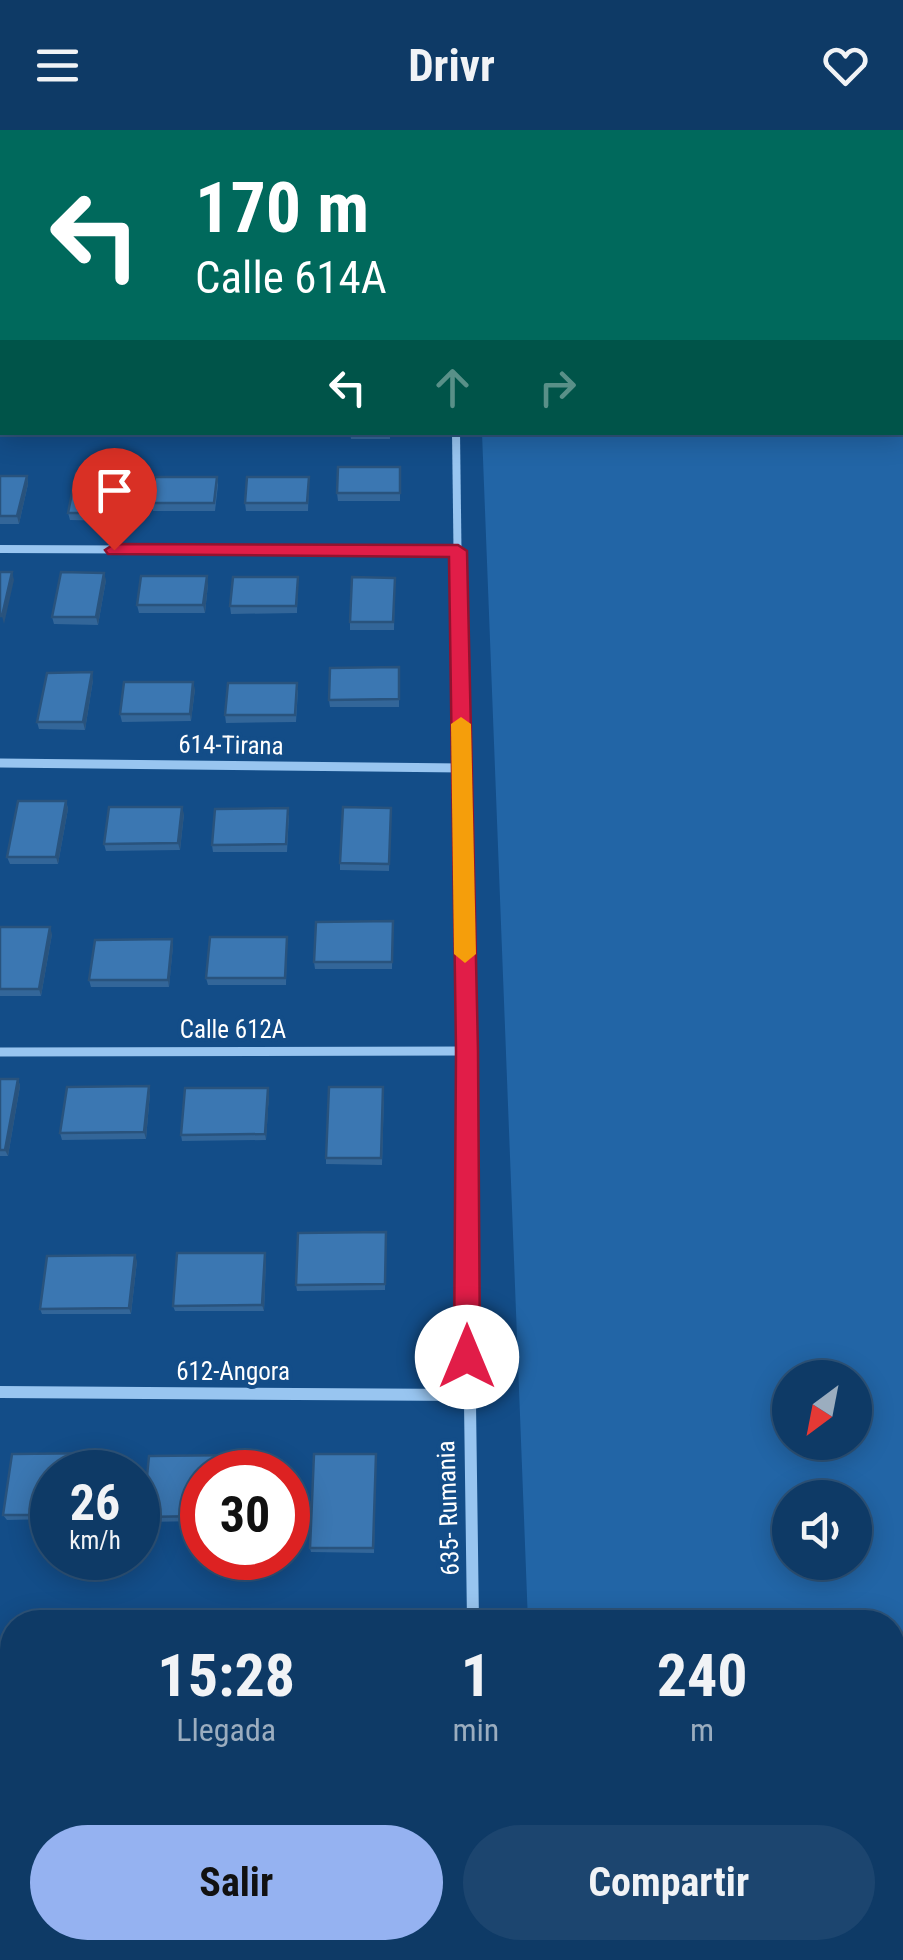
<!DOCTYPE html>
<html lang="es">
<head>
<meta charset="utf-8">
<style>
	body { margin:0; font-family:"Roboto Condensed",sans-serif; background:#1c456f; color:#f1f3f6; height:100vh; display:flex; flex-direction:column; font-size:38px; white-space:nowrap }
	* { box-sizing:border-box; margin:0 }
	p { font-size:32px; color:#9badbf }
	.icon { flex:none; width:55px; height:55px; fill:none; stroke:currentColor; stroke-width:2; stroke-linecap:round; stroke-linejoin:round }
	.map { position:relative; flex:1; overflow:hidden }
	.details { position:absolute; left:0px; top:1480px; width:905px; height:350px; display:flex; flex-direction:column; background:#0e3a66; border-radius:40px 40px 0 0; box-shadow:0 5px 25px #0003,0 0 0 2px #2e547a }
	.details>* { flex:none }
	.hud { position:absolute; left:0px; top:0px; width:905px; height:305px; box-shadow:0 5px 25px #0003,0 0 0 2px #2e547a; background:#00695c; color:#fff; overflow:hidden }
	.needle { width:65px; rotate:212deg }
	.fabs { position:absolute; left:772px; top:1230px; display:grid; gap:20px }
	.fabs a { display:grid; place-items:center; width:100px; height:100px; border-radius:50%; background:#0e3a66; box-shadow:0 5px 25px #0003,0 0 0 2px #2e547a; font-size:50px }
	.speed { position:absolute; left:30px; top:1320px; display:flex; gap:20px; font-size:50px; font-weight:700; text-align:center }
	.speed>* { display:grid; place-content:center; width:130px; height:130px; border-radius:50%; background:#0e3a66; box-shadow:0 5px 25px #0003,0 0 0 2px #2e547a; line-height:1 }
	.speed small { font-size:25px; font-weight:400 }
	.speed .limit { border:15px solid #d22; background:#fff; color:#111 }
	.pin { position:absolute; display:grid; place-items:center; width:85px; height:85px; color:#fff; margin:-102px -42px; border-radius:50% 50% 50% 0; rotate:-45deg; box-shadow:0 0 10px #0007 }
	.pin .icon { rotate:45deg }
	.me { position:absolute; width:110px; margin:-55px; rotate:0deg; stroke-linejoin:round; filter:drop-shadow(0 0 8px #0008) }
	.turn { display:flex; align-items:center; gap:35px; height:210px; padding:0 30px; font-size:45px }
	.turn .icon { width:130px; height:130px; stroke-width:2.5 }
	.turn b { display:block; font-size:70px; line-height:85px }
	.lanes { display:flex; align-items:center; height:95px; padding:0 30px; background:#0003; justify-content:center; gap:50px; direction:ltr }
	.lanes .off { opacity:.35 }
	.eta { display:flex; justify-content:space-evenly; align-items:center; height:170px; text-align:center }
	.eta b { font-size:60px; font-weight:700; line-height:70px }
	.action { display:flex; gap:20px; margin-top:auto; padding:20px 30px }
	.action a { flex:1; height:115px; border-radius:60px; background:#95b2f1; color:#111; font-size:40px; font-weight:700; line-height:115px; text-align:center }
	.action a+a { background:#1c456f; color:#f1f3f6 }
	header { display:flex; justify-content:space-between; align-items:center; height:130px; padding:0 30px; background:#0e3a66; font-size:45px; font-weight:700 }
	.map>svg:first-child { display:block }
	.green { fill:#2265a6; fill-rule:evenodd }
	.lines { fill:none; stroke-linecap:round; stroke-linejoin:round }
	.minor-far2 { stroke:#98c5f0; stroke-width:8 }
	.minor-far1 { stroke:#98c5f0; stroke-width:9 }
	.minor { stroke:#98c5f0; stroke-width:12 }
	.wall { fill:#369 }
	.shaded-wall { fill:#29537d }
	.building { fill:#3b77b2; stroke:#29537d; stroke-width:2.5 }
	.route { fill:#e11d48; stroke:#92132f; stroke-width:2.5 }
	.slow { fill:#f59e0b }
	.labels { text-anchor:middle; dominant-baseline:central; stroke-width:8; stroke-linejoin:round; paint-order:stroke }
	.street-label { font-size:25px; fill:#fff; stroke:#134d88 }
</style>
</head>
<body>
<header><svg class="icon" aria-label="menu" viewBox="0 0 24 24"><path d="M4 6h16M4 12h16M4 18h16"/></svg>Drivr<svg class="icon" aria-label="heart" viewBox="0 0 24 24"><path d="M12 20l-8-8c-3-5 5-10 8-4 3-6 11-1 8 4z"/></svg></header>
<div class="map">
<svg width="903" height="1830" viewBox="0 0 903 1830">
	<rect width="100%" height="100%" fill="#134d88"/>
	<g class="green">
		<path d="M 903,89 L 903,1667 L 893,1667 L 892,1492 L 528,1492 L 482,303 L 902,302 ZM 790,1248 L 855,1248 L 855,1312 L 790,1312 ZM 790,1368 L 855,1368 L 855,1432 L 790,1432 Z"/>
		<path d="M 0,1812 L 12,1812 L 12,1818 L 416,1818 L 432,1830 L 0,1830 Z"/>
	</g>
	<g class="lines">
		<g class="minor-far2">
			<path d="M 456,302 L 458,460"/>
			<path d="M 0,419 L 458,421"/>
		</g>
		<g class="minor-far1">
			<path d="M 458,458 L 467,1057"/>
			<path d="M 0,633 L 462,638"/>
			<path d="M 0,922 L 467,921"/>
		</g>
		<g class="minor">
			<path d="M 467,1054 L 473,1492"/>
			<path d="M 0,1262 L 467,1265"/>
			<path d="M 892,1731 L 903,1731"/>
			<path d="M 0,1740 L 12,1740"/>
			<path d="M 481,1818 L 481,1830"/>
		</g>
	</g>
	<g class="wall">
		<path d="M 2,271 L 2,302 L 38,302 L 37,304 L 0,304 L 0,281 Z"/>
		<rect x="82" y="302" width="40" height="3"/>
		<path d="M 350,302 L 390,302 L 390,309 L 351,309 Z"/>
		<path d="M 400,337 L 400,371 L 338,371 L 337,363 Z"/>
		<path d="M 117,343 L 119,350 L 111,391 L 70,390 L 68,383 Z"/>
		<path d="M 0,346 L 27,346 L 28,354 L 19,394 L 0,394 Z"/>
		<path d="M 217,347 L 218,355 L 215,381 L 153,381 L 152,373 Z"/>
		<path d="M 309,354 L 308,381 L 246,381 L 245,373 Z"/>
		<path d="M 298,447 L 297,483 L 231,484 L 230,476 Z"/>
		<path d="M 395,448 L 394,500 L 350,500 L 350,492 Z"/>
		<path d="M 106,450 L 98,495 L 54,494 L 52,487 Z"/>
		<path d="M 208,454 L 205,483 L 139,483 L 137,475 Z"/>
		<path d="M 399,537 L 399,577 L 330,577 L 329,570 Z"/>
		<path d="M 93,550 L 85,600 L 39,599 L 37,592 Z"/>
		<path d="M 195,559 L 191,591 L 122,592 L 120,584 Z"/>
		<path d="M 298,560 L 296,592 L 226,593 L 225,585 Z"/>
		<path d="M 66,671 L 68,679 L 58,734 L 10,734 L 7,727 Z"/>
		<path d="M 391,678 L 389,741 L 340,740 L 340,733 Z"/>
		<path d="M 184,684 L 180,720 L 106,721 L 104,714 Z"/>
		<path d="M 289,685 L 287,722 L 213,722 L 212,715 Z"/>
		<path d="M 393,791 L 392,839 L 315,839 L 314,832 Z"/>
		<path d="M 0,797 L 52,804 L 41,866 L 0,866 Z"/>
		<path d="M 287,807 L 286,855 L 208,855 L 206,848 Z"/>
		<path d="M 172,809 L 173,816 L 169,857 L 91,857 L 89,850 Z"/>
		<path d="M 0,949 L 18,949 L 20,956 L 8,1026 L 0,1026 Z"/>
		<path d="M 268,958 L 269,964 L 266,1010 L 182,1011 L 181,1005 Z"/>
		<path d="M 150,963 L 146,1009 L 62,1010 L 60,1003 Z"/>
		<path d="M 384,964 L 382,1035 L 326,1034 L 326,1028 Z"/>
		<path d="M 386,1102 L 385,1160 L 297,1161 L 296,1155 Z"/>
		<path d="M 265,1123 L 266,1129 L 264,1181 L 175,1181 L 173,1176 Z"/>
		<path d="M 137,1131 L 131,1184 L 42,1184 L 40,1179 Z"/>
		<path d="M 107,1323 L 109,1328 L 108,1342 L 52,1342 L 52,1389 L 7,1390 L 3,1385 L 12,1324 Z"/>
		<path d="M 243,1325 L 245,1330 L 244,1342 L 202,1342 L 202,1391 L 145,1392 L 143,1387 L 149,1326 Z"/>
		<path d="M 376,1329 L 374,1423 L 311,1422 L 310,1418 Z"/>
	</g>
	<g class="shaded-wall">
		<path d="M 117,343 L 119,350 L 111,391 L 109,383 Z"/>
		<path d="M 27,346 L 28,354 L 19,394 L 17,386 Z"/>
		<path d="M 12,442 L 14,450 L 4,494 L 2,486 Z"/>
		<path d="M 104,443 L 106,450 L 98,495 L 96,487 Z"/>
		<path d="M 207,446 L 208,454 L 205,483 L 203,475 Z"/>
		<path d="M 92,542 L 93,550 L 85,600 L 83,592 Z"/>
		<path d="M 193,552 L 195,559 L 191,591 L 190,584 Z"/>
		<path d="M 66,671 L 68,679 L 58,734 L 56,727 Z"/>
		<path d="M 182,677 L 184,684 L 180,720 L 178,713 Z"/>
		<path d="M 50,797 L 52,804 L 41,866 L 39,859 Z"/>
		<path d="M 172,809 L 173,816 L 169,857 L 168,850 Z"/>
		<path d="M 18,949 L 20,956 L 8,1026 L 5,1020 Z"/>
		<path d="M 149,956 L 150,963 L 146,1009 L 144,1002 Z"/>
		<path d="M 268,958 L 269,964 L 266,1010 L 265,1004 Z"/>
		<path d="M 265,1123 L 266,1129 L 264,1181 L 262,1175 Z"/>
		<path d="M 135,1125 L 137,1131 L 131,1184 L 129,1178 Z"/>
		<path d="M 107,1323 L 109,1328 L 108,1342 L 105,1342 Z"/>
	</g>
	<g class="building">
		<path d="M 0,106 L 2,106 L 0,124 Z"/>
		<path d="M 2,271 L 2,296 L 0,296 L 0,281 Z"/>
		<path d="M 338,337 L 400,337 L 400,363 L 337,363 Z"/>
		<path d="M 76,343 L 117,343 L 109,383 L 68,383 Z"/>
		<path d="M 0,346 L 27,346 L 17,386 L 0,386 Z"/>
		<path d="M 155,347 L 217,347 L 214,373 L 152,373 Z"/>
		<path d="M 247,347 L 309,347 L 307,373 L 245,373 Z"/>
		<path d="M 0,442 L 12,442 L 2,486 L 0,486 Z"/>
		<path d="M 61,442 L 104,443 L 96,487 L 52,487 Z"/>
		<path d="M 141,446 L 207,446 L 203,475 L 137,475 Z"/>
		<path d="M 233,447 L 298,447 L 296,476 L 230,476 Z"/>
		<path d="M 352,447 L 395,448 L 393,492 L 350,492 Z"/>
		<path d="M 399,537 L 399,569 L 329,570 L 330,538 Z"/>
		<path d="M 92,542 L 83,592 L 37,592 L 47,543 Z"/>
		<path d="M 124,552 L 193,552 L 190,584 L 120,584 Z"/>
		<path d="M 228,553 L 297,553 L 295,585 L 225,585 Z"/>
		<path d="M 18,671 L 66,671 L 56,727 L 7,727 Z"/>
		<path d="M 109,677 L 182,677 L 178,713 L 104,714 Z"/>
		<path d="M 343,677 L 391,678 L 389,734 L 340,733 Z"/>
		<path d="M 288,678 L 286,714 L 212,715 L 215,679 Z"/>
		<path d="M 393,791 L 392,832 L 314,832 L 316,792 Z"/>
		<path d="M 0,797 L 50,797 L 39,859 L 0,859 Z"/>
		<path d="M 210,807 L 287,807 L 285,848 L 206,848 Z"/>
		<path d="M 172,809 L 168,850 L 89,850 L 95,810 Z"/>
		<path d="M 0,949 L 18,949 L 5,1020 L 0,1020 Z"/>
		<path d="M 149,956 L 144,1002 L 60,1003 L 67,957 Z"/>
		<path d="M 329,957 L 383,957 L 381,1028 L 326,1028 Z"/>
		<path d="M 185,958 L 268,958 L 265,1004 L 181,1005 Z"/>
		<path d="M 386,1102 L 385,1154 L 296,1155 L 298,1103 Z"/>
		<path d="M 177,1123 L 265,1123 L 262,1175 L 173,1176 Z"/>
		<path d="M 135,1125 L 129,1178 L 40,1179 L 47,1126 Z"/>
		<path d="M 107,1323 L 105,1342 L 52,1342 L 52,1385 L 3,1385 L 12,1324 Z"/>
		<path d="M 314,1324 L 376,1324 L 373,1418 L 310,1418 Z"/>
		<path d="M 243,1325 L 242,1342 L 202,1342 L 202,1386 L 143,1387 L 149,1326 Z"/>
		<rect x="0" y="1549" width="12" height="70"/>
	</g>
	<path class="route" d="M 114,414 L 458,415 L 467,421 L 478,921 L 480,1227 L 476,1235 L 467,1239 L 458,1235 L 454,1227 L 456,921 L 449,427 L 108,424 L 105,420 Z"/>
	<path class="slow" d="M 461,587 L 471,594 L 476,824 L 465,833 L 454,824 L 451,594 Z"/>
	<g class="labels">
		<g class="street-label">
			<text transform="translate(231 615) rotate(1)">614-Tirana</text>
			<text x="233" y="899">Calle 612A</text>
			<text x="233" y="1241">612-Angora</text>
			<text transform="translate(448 1378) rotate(-92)">635- Rumania</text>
		</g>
	</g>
</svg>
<div class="fabs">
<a><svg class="needle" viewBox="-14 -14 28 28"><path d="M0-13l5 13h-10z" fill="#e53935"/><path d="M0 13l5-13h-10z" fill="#9badbf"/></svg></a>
<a><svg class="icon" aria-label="sound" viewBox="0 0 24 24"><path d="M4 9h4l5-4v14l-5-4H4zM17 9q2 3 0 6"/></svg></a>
</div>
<div class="speed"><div>26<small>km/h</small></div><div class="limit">30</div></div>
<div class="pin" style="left:114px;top:420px;background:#d93025"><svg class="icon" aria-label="arrive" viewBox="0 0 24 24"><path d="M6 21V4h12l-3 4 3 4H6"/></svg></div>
<svg class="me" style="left:467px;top:1227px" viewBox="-20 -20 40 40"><circle r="19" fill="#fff"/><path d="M0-13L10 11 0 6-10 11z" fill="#e11d48"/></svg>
<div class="hud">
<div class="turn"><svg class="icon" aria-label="left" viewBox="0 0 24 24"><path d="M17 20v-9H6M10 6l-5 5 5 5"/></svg><div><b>170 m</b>Calle 614A</div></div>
<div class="lanes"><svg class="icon" aria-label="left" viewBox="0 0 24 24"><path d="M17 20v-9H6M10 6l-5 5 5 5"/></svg><svg class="icon off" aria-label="ahead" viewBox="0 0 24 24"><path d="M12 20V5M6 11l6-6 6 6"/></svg><svg class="icon off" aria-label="right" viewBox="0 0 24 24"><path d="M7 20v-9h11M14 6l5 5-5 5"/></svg></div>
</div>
<section class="details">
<div class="eta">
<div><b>15:28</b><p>Llegada</p></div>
<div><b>1</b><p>min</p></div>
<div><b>240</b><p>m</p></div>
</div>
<div class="action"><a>Salir</a><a>Compartir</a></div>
</section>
</div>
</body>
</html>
